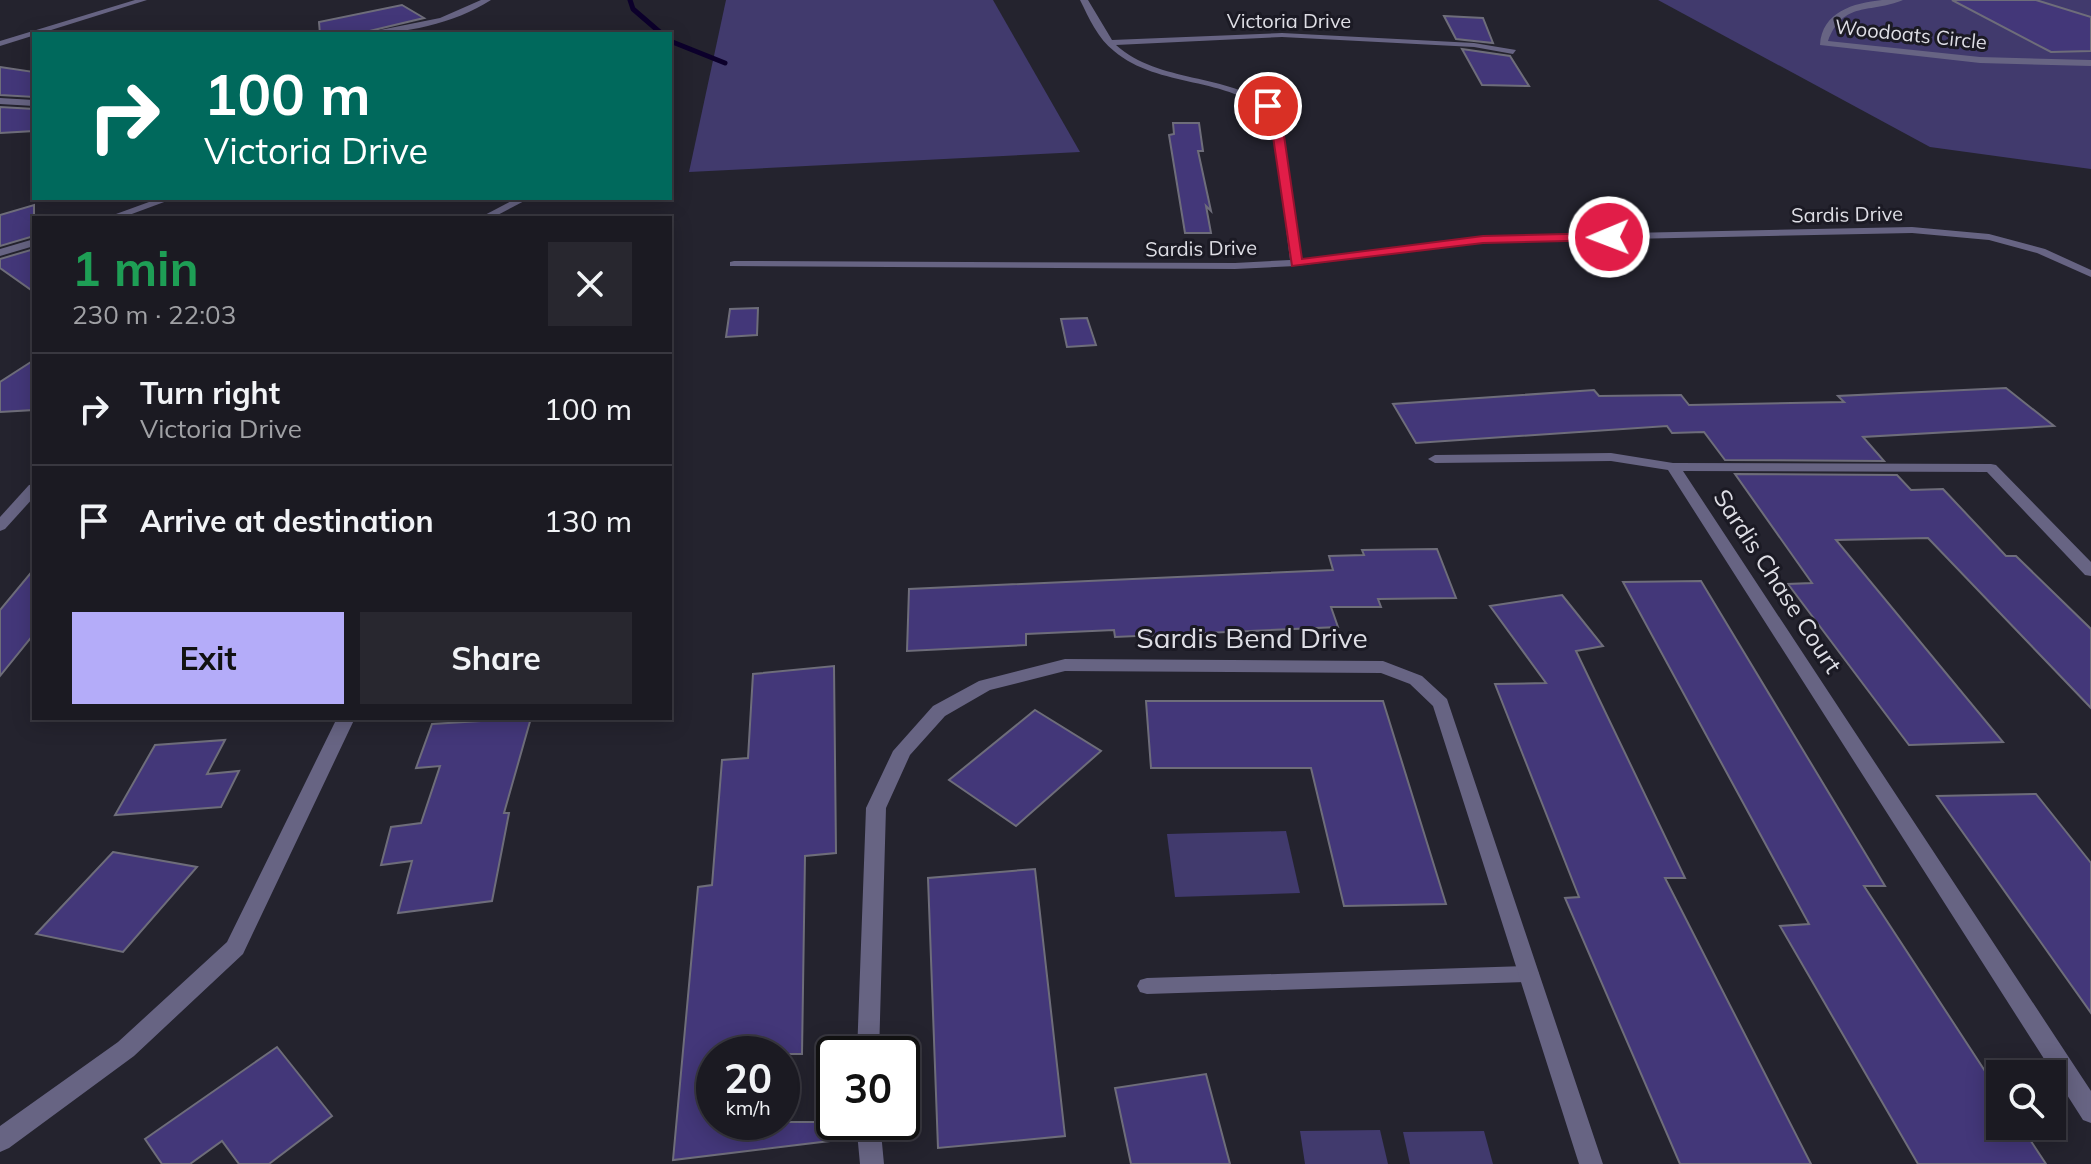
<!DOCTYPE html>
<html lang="en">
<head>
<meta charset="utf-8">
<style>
	body { margin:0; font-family:Mulish,sans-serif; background:#28272f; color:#f1f3f6; height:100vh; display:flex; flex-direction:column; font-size:30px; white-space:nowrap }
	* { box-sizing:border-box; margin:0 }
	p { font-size:26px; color:#a0a1a5 }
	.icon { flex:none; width:44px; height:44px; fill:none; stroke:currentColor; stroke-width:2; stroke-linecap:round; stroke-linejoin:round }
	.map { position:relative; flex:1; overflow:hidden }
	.drawer { position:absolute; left:32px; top:216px; width:640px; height:504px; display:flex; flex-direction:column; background:#1b1a22; border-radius:0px; box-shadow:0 4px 20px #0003,0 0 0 2px #393840 }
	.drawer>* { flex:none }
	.banner { position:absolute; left:32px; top:32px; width:640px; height:168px; border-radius:0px; box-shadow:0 4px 20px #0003,0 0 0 2px #393840; background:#00695c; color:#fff; overflow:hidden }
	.controls { position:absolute; left:1986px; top:1060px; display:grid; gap:16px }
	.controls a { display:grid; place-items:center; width:80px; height:80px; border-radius:0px; background:#1b1a22; box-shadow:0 4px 20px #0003,0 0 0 2px #393840; font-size:40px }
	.speed { position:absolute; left:696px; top:1036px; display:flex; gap:16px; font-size:40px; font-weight:700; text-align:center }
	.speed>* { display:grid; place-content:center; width:104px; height:104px; border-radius:50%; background:#1b1a22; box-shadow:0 4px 20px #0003,0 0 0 2px #393840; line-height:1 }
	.speed small { font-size:20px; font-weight:400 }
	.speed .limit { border:4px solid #111; border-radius:12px; background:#fff; color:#111 }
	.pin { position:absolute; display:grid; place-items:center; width:68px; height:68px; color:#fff; margin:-34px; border:4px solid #fff; border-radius:50%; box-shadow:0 2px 8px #0007 }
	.me { position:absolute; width:88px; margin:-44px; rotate:269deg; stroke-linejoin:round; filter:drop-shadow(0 0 6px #0008) }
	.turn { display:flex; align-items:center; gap:28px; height:168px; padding:0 40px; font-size:36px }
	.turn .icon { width:104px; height:104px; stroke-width:2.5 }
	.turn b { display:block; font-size:56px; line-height:68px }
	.round { display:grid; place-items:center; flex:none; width:84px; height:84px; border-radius:0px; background:#28272f }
	.headline { display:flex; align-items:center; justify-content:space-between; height:136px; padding:0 40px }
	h1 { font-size:48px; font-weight:700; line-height:60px; color:#1e9e55 }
	.cta { display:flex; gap:16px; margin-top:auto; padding:16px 40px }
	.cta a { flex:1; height:92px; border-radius:0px; background:#b4acf9; color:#111; font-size:32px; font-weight:700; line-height:92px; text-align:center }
	.cta a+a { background:#28272f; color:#f1f3f6 }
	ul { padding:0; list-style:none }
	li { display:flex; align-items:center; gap:24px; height:112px; padding:0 40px; border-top:2px solid #393840 }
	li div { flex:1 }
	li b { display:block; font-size:30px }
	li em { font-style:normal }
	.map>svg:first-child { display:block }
	.green { fill:#413a6d }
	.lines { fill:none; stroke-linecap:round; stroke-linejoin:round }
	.stream { stroke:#0c002b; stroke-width:5 }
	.building { fill:#433779; stroke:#6e6d7a; stroke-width:2 }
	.lane { fill:#676483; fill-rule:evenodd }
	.street { fill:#676483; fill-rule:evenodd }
	.route { fill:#e11d48; stroke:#92132f; stroke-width:2 }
	.labels { text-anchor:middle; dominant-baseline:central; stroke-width:6; stroke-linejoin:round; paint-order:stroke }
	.far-street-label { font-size:20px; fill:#dedee5; stroke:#1b1a24 }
	.street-label { font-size:24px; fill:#dedee5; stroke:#1b1a24 }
	.near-street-label { font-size:28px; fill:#dedee5; stroke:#1b1a24 }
</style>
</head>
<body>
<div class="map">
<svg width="2091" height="1164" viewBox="0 0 2091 1164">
	<rect width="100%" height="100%" fill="#24232e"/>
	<g class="green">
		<path d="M 726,0 L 993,0 L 1080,152 L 689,172 Z"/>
		<path d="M 1658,0 L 2091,0 L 2091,169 L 1930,147 Z"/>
		<path d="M 1286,831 L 1300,893 L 1175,897 L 1167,834 Z"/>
		<path d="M 1380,1130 L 1388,1164 L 1305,1164 L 1300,1131 Z"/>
		<path d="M 1484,1131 L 1493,1164 L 1410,1164 L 1403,1132 Z"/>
	</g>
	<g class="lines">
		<g class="stream">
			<path d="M 630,0 L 633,9 L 662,34"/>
			<path d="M 670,41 L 725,63"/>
		</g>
	</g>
	<g class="building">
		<path d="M 1952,0 L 2036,0 L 2091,17 L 2091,51 L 2051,52 Z"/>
		<path d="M 402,5 L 424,18 L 357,34 L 320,34 L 319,22 Z"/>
		<path d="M 1444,16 L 1483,18 L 1493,43 L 1456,39 Z"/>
		<path d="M 1462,49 L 1510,56 L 1529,86 L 1482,85 Z"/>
		<path d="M 0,67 L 34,72 L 34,97 L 0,95 Z"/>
		<path d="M 0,107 L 34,109 L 34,131 L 0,133 Z"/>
		<path d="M 1173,123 L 1199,123 L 1203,151 L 1198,151 L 1211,211 L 1206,206 L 1211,233 L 1185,233 L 1169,135 L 1174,134 Z"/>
		<path d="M 34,205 L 34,236 L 0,246 L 0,215 Z"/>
		<path d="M 34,249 L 34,292 L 0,268 L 0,259 Z"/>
		<path d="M 758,308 L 757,335 L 726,337 L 730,309 Z"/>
		<path d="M 1087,318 L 1096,345 L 1067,347 L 1061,319 Z"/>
		<path d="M 34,360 L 34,410 L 0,412 L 0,382 Z"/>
		<path d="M 2006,388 L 2054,426 L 1863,437 L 1884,461 L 1725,460 L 1704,432 L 1672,433 L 1667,426 L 1416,443 L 1393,404 L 1594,390 L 1599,396 L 1681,395 L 1689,405 L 1844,402 L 1838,396 Z"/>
		<path d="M 1735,474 L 1897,475 L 1911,490 L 1943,489 L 2006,556 L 2016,556 L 2091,629 L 2091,708 L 1928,538 L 1836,540 L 2003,742 L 1909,745 L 1788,584 L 1812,583 Z"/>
		<path d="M 1437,549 L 1456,598 L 1378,599 L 1381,607 L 1331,607 L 1338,627 L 1115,637 L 1114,630 L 1026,634 L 1026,645 L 907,651 L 909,589 L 1333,570 L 1329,556 L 1364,555 L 1362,550 Z"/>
		<path d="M 34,569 L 34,634 L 0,676 L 0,610 Z"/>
		<path d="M 1701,581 L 1885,886 L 1864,886 L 2000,1094 L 2000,1126 L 2021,1126 L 2046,1164 L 1918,1164 L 1780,926 L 1809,924 L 1623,582 Z"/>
		<path d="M 1562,595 L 1603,646 L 1576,651 L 1685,878 L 1665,878 L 1811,1164 L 1680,1164 L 1565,898 L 1579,897 L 1495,684 L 1546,683 L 1490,606 Z"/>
		<path d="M 834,666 L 836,853 L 805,856 L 802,1054 L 714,1054 L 714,1122 L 845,1122 L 846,1139 L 673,1160 L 698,887 L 712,885 L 722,760 L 748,758 L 753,674 Z"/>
		<path d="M 1146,701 L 1383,701 L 1446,904 L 1344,906 L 1311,768 L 1151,768 Z"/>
		<path d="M 1035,710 L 1101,751 L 1016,826 L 949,780 Z"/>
		<path d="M 531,718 L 504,813 L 509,813 L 492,901 L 398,913 L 412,861 L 381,865 L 391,827 L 421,823 L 440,766 L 416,768 L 432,724 Z"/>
		<path d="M 225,740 L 207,774 L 239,771 L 221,807 L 115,815 L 155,745 Z"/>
		<path d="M 2036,794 L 2091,863 L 2091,1013 L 1937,796 Z"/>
		<path d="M 113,852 L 197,867 L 123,952 L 36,934 Z"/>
		<path d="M 1035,869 L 1065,1136 L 938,1148 L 928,878 Z"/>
		<path d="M 277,1047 L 332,1116 L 269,1164 L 239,1164 L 222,1141 L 190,1164 L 162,1164 L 145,1139 Z"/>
		<path d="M 1206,1074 L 1230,1164 L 1131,1164 L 1115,1088 Z"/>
	</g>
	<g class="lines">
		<path class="lane" d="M 1529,966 L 1536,968 L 1539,974 L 1536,980 L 1529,982 L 1147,994 L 1140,992 L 1137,986 L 1140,980 L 1147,978 Z"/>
		<g class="street">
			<path d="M 135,0 L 147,0 L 0,46 L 0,41 Z"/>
			<path d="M 481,0 L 491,0 C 454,24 403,34 360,34 L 440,18 Z"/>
			<path d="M 1080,0 L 1088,0 L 1112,40 L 1282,33 L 1474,43 L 1516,50 L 1513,54 L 1474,47 L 1282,37 L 1116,45 C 1162,86 1233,71 1279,113 L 1301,259 L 1483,236 L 1912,227 L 1989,234 L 2045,249 L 2091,270 L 2091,277 L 2037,253 L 1989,240 L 1912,233 L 1483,242 L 1296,266 L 1235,269 L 730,266 L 730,262 L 734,261 L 1235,263 L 1290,260 L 1272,116 C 1227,75 1159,89 1114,51 C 1098,39 1089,18 1080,0 Z"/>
			<path d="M 1882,0 L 1903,0 C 1870,14 1844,0 1828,41 L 1980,57 L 2091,60 L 2091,66 L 1980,63 L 1820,45 C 1822,12 1853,3 1882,0 Z"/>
			<path d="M 0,98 L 34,100 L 34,106 L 0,104 Z"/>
			<path d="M 160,198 L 175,198 L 121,218 L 105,218 Z"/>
			<path d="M 517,198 L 530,198 L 492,218 L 479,218 Z"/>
			<path d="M 34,239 L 34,246 L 0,256 L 0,249 Z"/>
			<path d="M 1611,453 L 1673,463 L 1991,464 L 1996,465 L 2091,562 L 2091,576 L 2085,575 L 1987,472 L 1683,471 L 2091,1091 L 2091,1123 L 2083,1120 L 1668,470 L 1611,461 L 1435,463 L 1428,459 L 1435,455 Z"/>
			<path d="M 34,484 L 34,497 L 5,529 L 0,531 L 0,517 L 29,485 Z"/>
			<path d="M 1065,659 L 1383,661 L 1422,676 L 1447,699 L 1603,1164 L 1579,1164 L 1433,706 L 1410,684 L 1381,673 L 1065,671 L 990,690 L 945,716 L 910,755 L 886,808 L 879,1054 L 857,1054 L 866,808 L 893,751 L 933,706 L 979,681 Z"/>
			<path d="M 337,718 L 355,718 L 243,954 L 134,1056 L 9,1148 L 0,1152 L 0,1126 L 118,1042 L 227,942 Z"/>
			<path d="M 856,1122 L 880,1122 L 884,1164 L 860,1164 Z"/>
		</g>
	</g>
	<path class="route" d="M 1265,103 L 1272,103 L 1281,115 L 1302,259 L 1483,236 L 1609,233 L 1616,237 L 1609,240 L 1483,243 L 1292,266 L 1270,116 Z"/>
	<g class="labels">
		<g class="far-street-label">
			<text x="1289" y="20">Victoria Drive</text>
			<text transform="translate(1911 34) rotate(6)">Woodoats Circle</text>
			<text transform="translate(1847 214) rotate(-1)">Sardis Drive</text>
			<text transform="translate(1201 248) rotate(-1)">Sardis Drive</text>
		</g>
		<g class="street-label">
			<text transform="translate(1778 581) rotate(57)">Sardis Chase Court</text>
		</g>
		<g class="near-street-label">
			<text x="1252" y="637">Sardis Bend Drive</text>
		</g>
	</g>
</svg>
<div class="controls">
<a><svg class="icon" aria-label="search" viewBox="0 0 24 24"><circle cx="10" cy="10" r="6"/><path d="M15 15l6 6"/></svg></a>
</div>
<div class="speed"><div>20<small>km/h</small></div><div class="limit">30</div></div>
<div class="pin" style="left:1268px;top:106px;background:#d93025"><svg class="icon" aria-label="arrive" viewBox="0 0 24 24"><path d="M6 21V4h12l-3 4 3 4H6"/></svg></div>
<svg class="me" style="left:1609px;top:237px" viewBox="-20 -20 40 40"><circle r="17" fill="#e11d48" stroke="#fff" stroke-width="3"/><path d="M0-11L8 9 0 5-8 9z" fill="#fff"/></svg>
<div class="banner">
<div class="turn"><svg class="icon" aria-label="right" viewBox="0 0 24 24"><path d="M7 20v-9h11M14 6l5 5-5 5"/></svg><div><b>100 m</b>Victoria Drive</div></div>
</div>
<section class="drawer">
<div class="headline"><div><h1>1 min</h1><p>230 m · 22:03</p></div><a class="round"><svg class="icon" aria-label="close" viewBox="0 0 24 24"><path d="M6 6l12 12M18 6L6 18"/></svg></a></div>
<ul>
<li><svg class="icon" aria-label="right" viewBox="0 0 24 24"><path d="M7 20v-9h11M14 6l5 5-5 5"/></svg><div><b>Turn right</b><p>Victoria Drive</p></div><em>100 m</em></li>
<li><svg class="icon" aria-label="arrive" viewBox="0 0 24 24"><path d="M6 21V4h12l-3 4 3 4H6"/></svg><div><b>Arrive at destination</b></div><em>130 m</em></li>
</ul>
<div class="cta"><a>Exit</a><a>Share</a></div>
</section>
</div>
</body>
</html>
